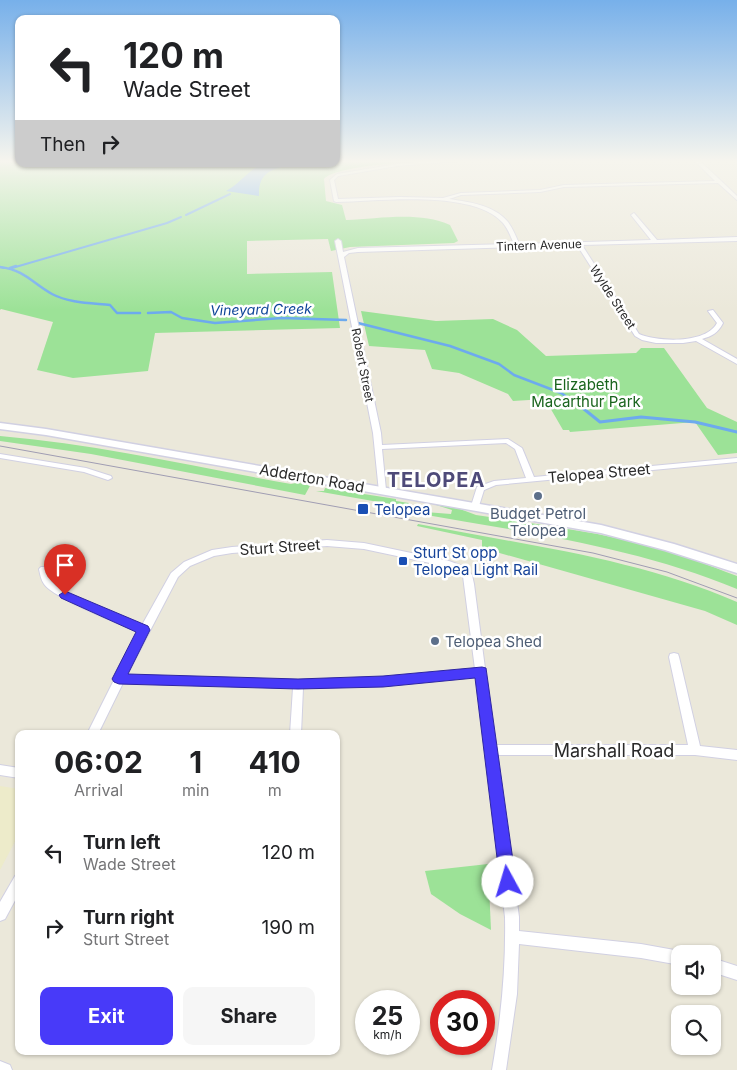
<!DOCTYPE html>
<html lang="en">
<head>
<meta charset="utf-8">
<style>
	body { margin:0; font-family:Inter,sans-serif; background:#f6f6f6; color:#202124; height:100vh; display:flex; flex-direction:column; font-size:19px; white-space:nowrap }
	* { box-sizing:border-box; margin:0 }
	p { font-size:16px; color:#757577 }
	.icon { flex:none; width:28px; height:28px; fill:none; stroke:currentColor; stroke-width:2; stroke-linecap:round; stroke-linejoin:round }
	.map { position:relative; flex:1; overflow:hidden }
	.panel { position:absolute; left:15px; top:730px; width:325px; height:325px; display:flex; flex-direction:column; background:#fff; border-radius:10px; box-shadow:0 1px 4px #0004 }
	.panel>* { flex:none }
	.guide { position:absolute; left:15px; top:15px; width:325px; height:152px; border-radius:10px; box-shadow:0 1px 4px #0004; background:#fff; color:#202124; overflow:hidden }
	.fabs { position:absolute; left:671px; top:945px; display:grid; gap:10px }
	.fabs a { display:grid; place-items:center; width:50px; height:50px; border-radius:10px; background:#fff; box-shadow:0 1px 4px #0004; font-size:25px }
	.speed { position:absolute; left:355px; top:990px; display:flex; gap:10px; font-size:25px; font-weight:700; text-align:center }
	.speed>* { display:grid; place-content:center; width:65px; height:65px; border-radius:50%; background:#fff; box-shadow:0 1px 4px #0004; line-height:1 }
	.speed small { font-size:12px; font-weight:400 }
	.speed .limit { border:8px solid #d22; background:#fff; color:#111 }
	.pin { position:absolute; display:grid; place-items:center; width:42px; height:42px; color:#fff; margin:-51px -21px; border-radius:50% 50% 50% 0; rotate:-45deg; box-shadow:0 0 5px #0007 }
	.pin .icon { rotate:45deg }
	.me { position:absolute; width:55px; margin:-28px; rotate:354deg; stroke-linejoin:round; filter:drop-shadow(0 0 4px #0008) }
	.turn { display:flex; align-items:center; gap:18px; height:105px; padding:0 25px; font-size:22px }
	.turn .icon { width:65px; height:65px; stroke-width:2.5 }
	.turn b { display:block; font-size:35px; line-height:42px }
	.then { display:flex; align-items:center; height:48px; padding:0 25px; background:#0003; gap:10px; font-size:19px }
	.eta { display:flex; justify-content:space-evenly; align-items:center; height:85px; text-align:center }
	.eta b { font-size:30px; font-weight:700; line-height:35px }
	.cta { display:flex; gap:10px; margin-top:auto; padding:10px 25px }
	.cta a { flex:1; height:58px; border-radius:10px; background:#483af9; color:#fff; font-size:20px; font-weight:700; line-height:58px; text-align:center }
	.cta a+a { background:#f6f6f6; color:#202124 }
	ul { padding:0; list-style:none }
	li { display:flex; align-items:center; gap:15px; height:75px; padding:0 25px }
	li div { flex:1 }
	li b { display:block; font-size:19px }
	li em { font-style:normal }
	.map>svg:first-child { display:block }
	.education { fill:#edebca }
	.green { fill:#9ce297 }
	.water { fill:#6daaee }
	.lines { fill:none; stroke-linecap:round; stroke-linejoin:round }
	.stream-far2 { stroke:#6daaee; stroke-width:2 }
	.stream-far1 { stroke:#6daaee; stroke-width:2.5 }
	.stream { stroke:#6daaee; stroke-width:3 }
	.street-casing { stroke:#d1d0e2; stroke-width:2 }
	.secondary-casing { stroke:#d1d0e2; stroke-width:3 }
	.street { fill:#fff; fill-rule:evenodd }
	.secondary { fill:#fff; fill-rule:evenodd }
	.tram { stroke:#a09db3; stroke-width:1 }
	.route { fill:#483af9; stroke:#2f26a2 }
	.service-dot { fill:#5c6f8a; stroke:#fff; stroke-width:2 }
	.transit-dot { fill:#1a4fb4; stroke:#fff; stroke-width:2 }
	.labels { text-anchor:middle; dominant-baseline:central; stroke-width:5; stroke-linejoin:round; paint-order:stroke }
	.far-street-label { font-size:12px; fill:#292929; stroke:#fff }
	.far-water-label { font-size:14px; font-style:italic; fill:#0d4498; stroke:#fff }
	.park-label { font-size:15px; fill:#1a651e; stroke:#fff }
	.street-label { font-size:15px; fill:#292929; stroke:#fff }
	.transit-label { font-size:15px; fill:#164399; stroke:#fff; text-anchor:start }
	.service-label { font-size:15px; fill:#4e5e75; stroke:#fff }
	.near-street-label { font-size:18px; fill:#292929; stroke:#fff }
	.district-label { font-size:20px; font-weight:bold; letter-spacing:1px; fill:#4e4a79; stroke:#fff }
</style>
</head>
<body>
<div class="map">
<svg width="737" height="1070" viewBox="0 0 737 1070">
	<rect width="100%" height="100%" fill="#ebe8da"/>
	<path class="education" d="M 0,786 L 19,789 L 19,834 L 0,870 Z"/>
	<g class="green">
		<path d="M 336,160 L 427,161 C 408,162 335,166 324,179 L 326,201 L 342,205 L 346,220 C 379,219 419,211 450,225 L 458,241 L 454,243 L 350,247 L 331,251 L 328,239 L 247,241 L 247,274 L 332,272 L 340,328 L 155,333 L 148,371 L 73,378 L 37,370 L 53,322 L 1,309 L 0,310 L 0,161 L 19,161 L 19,164 L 336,164 Z"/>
		<path d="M 361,311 L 436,321 L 493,319 L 517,330 L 546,356 L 636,353 L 641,348 L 664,348 L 707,408 L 737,422 L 737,453 L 718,455 L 695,422 L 570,432 L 569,430 L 563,430 L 545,399 L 513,401 L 508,394 L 459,373 L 432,369 L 425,350 L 369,346 Z"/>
		<path d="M 0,436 C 97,444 195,467 291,484 L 296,483 L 311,484 L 305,495 L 91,454 L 0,441 Z"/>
		<path d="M 325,488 L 396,499 L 396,501 L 409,503 L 407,507 L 316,491 L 324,491 Z"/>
		<path d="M 433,504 L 460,509 L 476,515 C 534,524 593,531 650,546 C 680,554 708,565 737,576 L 737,589 C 636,547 528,533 421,514 L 425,512 L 451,514 L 452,510 Z"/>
		<path d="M 418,524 C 525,545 636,558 737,602 L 737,625 L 705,611 L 482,548 L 482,540 L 417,526 Z"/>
		<path d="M 488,864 L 491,930 L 460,914 L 431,894 L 425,871 Z"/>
	</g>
	<path class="water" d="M 256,164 L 294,164 C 273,169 258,171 259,196 L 226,191 C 239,184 247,172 260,165 Z"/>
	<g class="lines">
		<g class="stream-far2">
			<path d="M 186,215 L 230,194"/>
			<path d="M 0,267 L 4,268"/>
			<path d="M 12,268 L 167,223 L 181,217"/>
		</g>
		<g class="stream-far1">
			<path d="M 0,267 C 25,270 32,283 52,294 C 69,303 91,303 110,305 L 117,313 L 140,313"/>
			<path d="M 10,268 L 16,266"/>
			<path d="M 148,313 L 171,312 L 182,318 L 215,323 L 282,318 L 346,320"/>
			<path d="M 358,323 L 450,346 L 499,364 L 514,375 L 561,393 L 576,403"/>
		</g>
		<path class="stream" d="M 574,401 L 600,422 L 641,417 L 695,422 L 737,432"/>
		<g class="street-casing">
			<g id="street">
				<path d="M 442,160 L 470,160 L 397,166 L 338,176 L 334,180 L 338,199 L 400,197 L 443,198 L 461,193 L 540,190 L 564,185 L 715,181 L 694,160 L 699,160 L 737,196 L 737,200 L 718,183 L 564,187 L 540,192 L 461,195 L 449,199 C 469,202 494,205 508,222 C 513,229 516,236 519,244 L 651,240 L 631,215 L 634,213 L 657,240 L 737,237 L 737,241 L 582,245 L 639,334 C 658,342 706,344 717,323 L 708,311 L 713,310 L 723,323 C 718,333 712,336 702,339 L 737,359 L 737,364 L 696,341 L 683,343 L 656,343 L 642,340 L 635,336 L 577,245 L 358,252 L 349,253 L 344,257 L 381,433 L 382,445 L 508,439 L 522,448 L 534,477 L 737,458 L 737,462 L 496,485 L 484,490 L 479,506 L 475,509 L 471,506 L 477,487 L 494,481 L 526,478 L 515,449 L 506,443 L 382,449 L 386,490 L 385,492 L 379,492 L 373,433 L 335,241 L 338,239 L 341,241 L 343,252 L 358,248 L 514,244 C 511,237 508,229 503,223 C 474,189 378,201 336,202 L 334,201 L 330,180 L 337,174 L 397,164 Z"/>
				<path d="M 0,454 L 86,468 L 111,476 L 112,478 L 108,480 L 84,472 L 0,458 Z"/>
				<path d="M 327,540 L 364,543 L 449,561 L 465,567 L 472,575 L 474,584 L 495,745 L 688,745 L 669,657 L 670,654 L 674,653 L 678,654 L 679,657 L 700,746 L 737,750 L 737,760 L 695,755 L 497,755 L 519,917 L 519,931 L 641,944 L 680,951 L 685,954 L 680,954 L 680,965 L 641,958 L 519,944 L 517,994 L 506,1070 L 492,1070 C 501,1019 506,969 505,917 L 476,676 L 383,686 L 303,688 L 301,734 L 290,734 L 293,688 L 123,683 L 98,734 L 87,734 L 138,632 C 120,624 53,598 44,584 C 41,580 40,574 39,569 L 41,567 L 47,567 L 51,581 L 56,586 L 95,606 L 142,625 L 171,573 L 184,562 L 212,550 L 232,547 ZM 327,546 L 364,549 L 444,566 L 459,571 L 463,576 L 464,584 L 475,669 L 383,678 L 298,680 L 127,675 L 178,577 L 190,566 L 214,556 L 232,553 Z"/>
				<path d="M 0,765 L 19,768 L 19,778 L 0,775 Z"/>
				<path d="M 19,874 L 19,893 L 5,919 L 0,921 L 0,902 L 15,876 Z"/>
				<path d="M 712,958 L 737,966 L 737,980 L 712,972 Z"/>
				<path d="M 0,1061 L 10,1065 L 12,1070 L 0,1070 Z"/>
			</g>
		</g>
		<g class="secondary-casing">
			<path id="secondary" d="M 0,423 L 46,429 L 601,525 L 674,544 L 737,564 L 737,573 L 665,550 L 601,533 L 46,435 L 0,429 Z"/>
		</g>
		<use href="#street" class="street"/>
		<use href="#secondary" class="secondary"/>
		<path class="tram" d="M 0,446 L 593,553 L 667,572 L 737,598"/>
	</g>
	<linearGradient id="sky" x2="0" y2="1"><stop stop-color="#77b0ea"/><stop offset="0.52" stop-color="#f6f5ee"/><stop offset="1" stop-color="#f6f5ee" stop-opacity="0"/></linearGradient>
	<rect width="737" height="310" fill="url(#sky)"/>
	<path class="route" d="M 65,591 L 148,626 L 150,630 L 128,674 L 298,679 L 383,676 L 482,667 L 486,668 L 516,882 L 514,887 L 508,890 L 502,887 L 500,882 L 475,678 L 383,687 L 298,689 L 119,684 L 114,682 L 112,679 L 136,632 L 61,598 L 59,595 Z"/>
	<g class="service-dot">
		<circle cx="538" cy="496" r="5"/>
		<circle cx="435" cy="641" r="5"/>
	</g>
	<g class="transit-dot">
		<rect x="357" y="503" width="12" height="12" rx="2.5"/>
		<rect x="398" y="556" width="10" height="10" rx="2.5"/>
	</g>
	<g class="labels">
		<g class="far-street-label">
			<text transform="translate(539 245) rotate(-2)">Tintern Avenue</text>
			<text transform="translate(613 297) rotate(57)">Wylde Street</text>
			<text transform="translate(363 365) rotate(79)">Robert Street</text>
		</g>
		<g class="far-water-label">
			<text transform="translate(261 309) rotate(-1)">Vineyard Creek</text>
		</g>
		<g class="park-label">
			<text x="586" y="384">Elizabeth<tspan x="586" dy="17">Macarthur Park</tspan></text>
		</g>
		<g class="street-label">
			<text transform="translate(599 473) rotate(-5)">Telopea Street</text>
			<text transform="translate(312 478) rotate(10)">Adderton Road</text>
			<text transform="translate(280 547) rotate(-4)">Sturt Street</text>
		</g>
		<g class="transit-label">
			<text x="374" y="509">Telopea</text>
			<text x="413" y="552">Sturt St opp<tspan x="413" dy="17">Telopea Light Rail</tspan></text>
		</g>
		<g class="service-label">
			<text x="538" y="513">Budget Petrol<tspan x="538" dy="17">Telopea</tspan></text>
			<text x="445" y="641" text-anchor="start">Telopea Shed</text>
		</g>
		<g class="near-street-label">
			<text x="614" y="750">Marshall Road</text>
		</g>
		<g class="district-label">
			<text x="436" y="480">TELOPEA</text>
		</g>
	</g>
</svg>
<div class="fabs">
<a><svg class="icon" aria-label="sound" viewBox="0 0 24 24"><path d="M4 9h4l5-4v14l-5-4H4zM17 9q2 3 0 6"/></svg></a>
<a><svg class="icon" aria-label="search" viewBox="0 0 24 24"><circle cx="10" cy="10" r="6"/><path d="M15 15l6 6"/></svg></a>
</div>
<div class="speed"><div>25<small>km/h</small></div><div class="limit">30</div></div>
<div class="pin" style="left:65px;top:595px;background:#d93025"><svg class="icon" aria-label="arrive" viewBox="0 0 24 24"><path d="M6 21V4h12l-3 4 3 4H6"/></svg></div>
<svg class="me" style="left:508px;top:882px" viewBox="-20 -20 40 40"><circle r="19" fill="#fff"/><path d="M0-13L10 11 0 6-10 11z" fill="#483af9"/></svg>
<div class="guide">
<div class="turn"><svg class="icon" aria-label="left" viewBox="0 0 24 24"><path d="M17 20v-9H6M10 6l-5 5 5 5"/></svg><div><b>120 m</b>Wade Street</div></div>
<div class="then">Then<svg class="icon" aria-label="right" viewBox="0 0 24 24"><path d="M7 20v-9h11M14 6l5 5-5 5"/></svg></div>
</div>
<section class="panel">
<div class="eta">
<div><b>06:02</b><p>Arrival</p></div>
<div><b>1</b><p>min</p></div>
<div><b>410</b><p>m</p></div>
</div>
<ul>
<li><svg class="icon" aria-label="left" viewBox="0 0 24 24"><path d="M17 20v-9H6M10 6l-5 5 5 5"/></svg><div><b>Turn left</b><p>Wade Street</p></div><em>120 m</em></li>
<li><svg class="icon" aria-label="right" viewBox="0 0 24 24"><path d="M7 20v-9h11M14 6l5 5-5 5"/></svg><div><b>Turn right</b><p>Sturt Street</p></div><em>190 m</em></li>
</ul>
<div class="cta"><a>Exit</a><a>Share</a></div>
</section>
</div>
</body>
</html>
